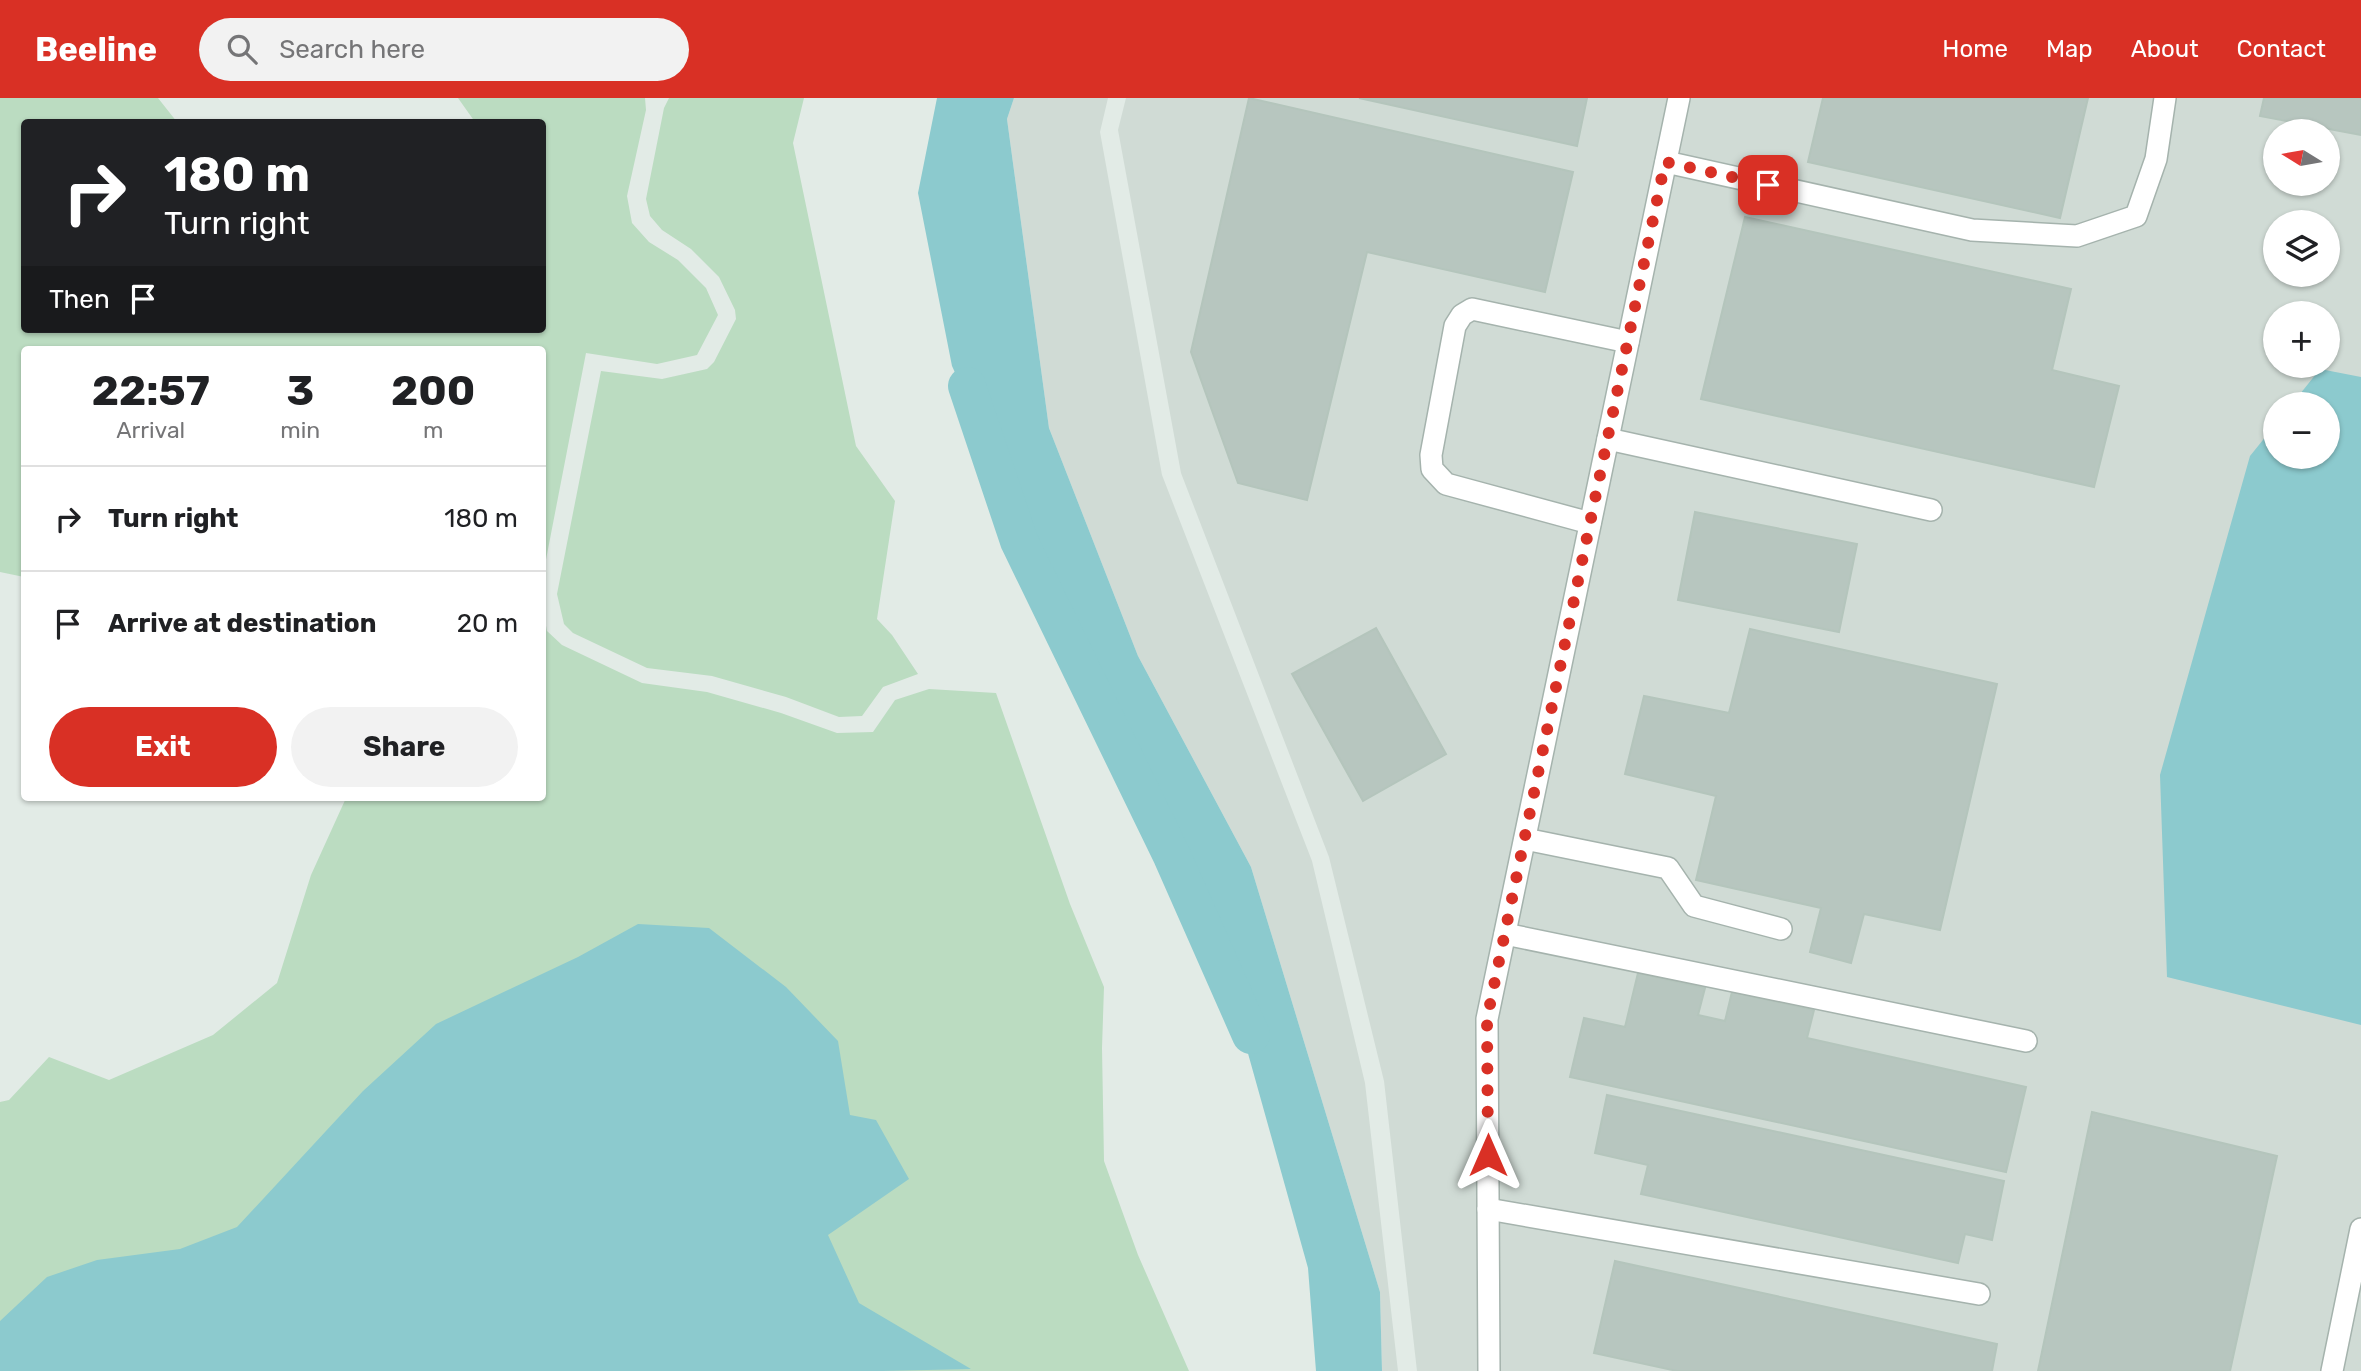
<!DOCTYPE html>
<html lang="en">
<head>
<meta charset="utf-8">
<style>
	body { margin:0; font-family:Rubik,sans-serif; background:#f2f2f2; color:#202124; height:100vh; display:flex; flex-direction:column; font-size:26px; white-space:nowrap }
	* { box-sizing:border-box; margin:0 }
	p { font-size:23px; color:#757577 }
	.icon { flex:none; width:38px; height:38px; fill:none; stroke:currentColor; stroke-width:2; stroke-linecap:round; stroke-linejoin:round }
	.map { position:relative; flex:1; overflow:hidden }
	.side { position:absolute; left:21px; top:248px; width:525px; height:455px; display:flex; flex-direction:column; background:#fff; border-radius:7px; box-shadow:0 2px 5px #0004 }
	.side>* { flex:none }
	.top-card { position:absolute; left:21px; top:21px; width:525px; height:214px; border-radius:7px; box-shadow:0 2px 5px #0004; background:#202124; color:#fff; overflow:hidden }
	.needle { width:46px; rotate:281deg }
	.fabs { position:absolute; left:2263px; top:21px; display:grid; gap:14px }
	.fabs a { display:grid; place-items:center; width:77px; height:77px; border-radius:50%; background:#fff; box-shadow:0 2px 5px #0004; font-size:35px }
	.pin { position:absolute; display:grid; place-items:center; width:60px; height:60px; color:#fff; margin:-30px; border-radius:14px; box-shadow:0 4px 10px #0006 }
	.me { position:absolute; width:77px; margin:-38px; rotate:0deg; stroke-linejoin:round; filter:drop-shadow(0 0 5px #0008) }
	.turn { display:flex; align-items:center; gap:24px; height:147px; padding:0 28px; font-size:32px }
	.turn .icon { width:91px; height:91px; stroke-width:2.5 }
	.turn b { display:block; font-size:49px; line-height:60px }
	.then { display:flex; align-items:center; height:66px; padding:0 28px; background:#0003; gap:14px; font-size:26px }
	.eta { display:flex; justify-content:space-evenly; align-items:center; height:119px; text-align:center }
	.eta b { font-size:42px; font-weight:700; line-height:49px }
	.button { display:flex; gap:14px; margin-top:auto; padding:14px 28px }
	.button a { flex:1; height:80px; border-radius:42px; background:#d93025; color:#fff; font-size:28px; font-weight:700; line-height:80px; text-align:center }
	.button a+a { background:#f2f2f2; color:#202124 }
	ul { padding:0; list-style:none }
	li { display:flex; align-items:center; gap:21px; height:105px; padding:0 28px; border-top:2px solid #e0e0e0 }
	li div { flex:1 }
	li b { display:block; font-size:26px }
	li em { font-style:normal }
	header { display:flex; align-items:center; gap:42px; box-sizing:border-box; height:98px; padding:0 35px; background:#d93025; color:#fff }
	header strong { font-size:33px }
	nav { display:flex; gap:38px; margin-inline-start:auto; font-size:24px }
	.search { width:490px; height:63px; background:#f2f2f2; display:flex; align-items:center; gap:18px; box-sizing:border-box; padding:0 24px; border-radius:38px; color:#757577; font-size:26px }
	.map>svg:first-child { display:block }
	.built { fill:#d0dbd5; fill-rule:evenodd }
	.green { fill:#bbdcc1 }
	.water { fill:#8ccace }
	.lines { fill:none; stroke-linecap:round; stroke-linejoin:round }
	.canal { stroke:#8ccace; stroke-width:38 }
	.building { fill:#b7c6bf; stroke:#b4c5bc; stroke-width:2 }
	.minor-casing { stroke:#a5b3ad; stroke-width:24 }
	.minor { stroke:#fff; stroke-width:21 }
	.route { stroke:#d93025; stroke-width:12; stroke-dasharray:0 21.6 }
</style>
</head>
<body>
<header>
<strong>Beeline</strong>
<div class="search"><svg class="icon" aria-label="search" viewBox="0 0 24 24"><circle cx="10" cy="10" r="6"/><path d="M15 15l6 6"/></svg>Search here</div>
<nav><a>Home</a><a>Map</a><a>About</a><a>Contact</a></nav>
</header>
<div class="map">
<svg width="2361" height="1273" viewBox="0 0 2361 1273">
	<rect width="100%" height="100%" fill="#e2ebe6"/>
	<g class="built">
		<path d="M 1014,0 L 1108,0 L 1100,34 L 1162,377 L 1312,763 L 1365,985 L 1398,1273 L 1382,1273 L 1380,1194 L 1251,769 L 1138,558 L 1049,330 L 1007,21 Z"/>
		<path d="M 1126,0 L 2361,0 L 2361,1273 L 1417,1273 L 1384,983 L 1329,759 L 1181,375 L 1118,32 ZM 2275,33 L 2328,33 L 2328,86 L 2275,86 ZM 2275,124 L 2328,124 L 2328,177 L 2275,177 ZM 2275,215 L 2328,215 L 2328,268 L 2275,268 ZM 2275,306 L 2328,306 L 2328,359 L 2275,359 Z"/>
	</g>
	<g class="green">
		<path d="M 0,0 L 158,0 L 177,24 L 24,24 L 24,231 L 542,231 L 542,24 L 475,24 L 458,0 L 645,0 L 646,12 L 627,98 L 632,125 L 649,144 L 678,162 L 706,190 L 718,217 L 697,257 L 657,266 L 586,255 L 543,477 L 542,252 L 24,252 L 24,479 L 0,474 Z"/>
		<path d="M 669,0 L 804,0 L 793,45 L 856,348 L 895,403 L 877,521 L 892,537 L 918,576 L 883,589 L 862,618 L 839,619 L 786,599 L 712,578 L 647,570 L 573,535 L 564,526 L 557,496 L 601,273 L 662,281 L 707,271 L 714,264 L 736,221 L 735,212 L 719,179 L 691,151 L 662,132 L 650,118 L 646,101 L 664,10 Z"/>
		<path d="M 543,512 L 547,533 L 562,547 L 642,585 L 707,594 L 781,615 L 837,635 L 873,634 L 895,602 L 929,591 L 996,595 L 1070,806 L 1104,889 L 1102,950 L 1104,1063 L 1138,1157 L 1189,1273 L 0,1273 L 0,1004 L 9,1002 L 49,959 L 109,982 L 213,937 L 277,885 L 311,777 L 346,700 L 542,700 Z"/>
	</g>
	<g class="water">
		<path d="M 937,0 L 1014,0 L 1007,21 L 1049,330 L 1138,558 L 1251,769 L 1380,1194 L 1382,1273 L 1316,1273 L 1308,1170 L 1216,841 L 952,268 L 918,95 Z"/>
		<path d="M 2320,271 L 2361,279 L 2361,927 L 2167,879 L 2160,677 L 2250,358 L 2275,327 L 2275,359 L 2328,359 L 2328,306 L 2292,306 Z"/>
		<path d="M 638,826 L 709,830 L 786,889 L 838,943 L 850,1017 L 876,1022 L 909,1081 L 828,1137 L 859,1205 L 971,1271 L 882,1273 L 0,1273 L 0,1223 L 47,1179 L 97,1162 L 180,1151 L 237,1129 L 363,993 L 436,926 L 578,859 Z"/>
	</g>
	<g class="lines">
		<path class="canal" d="M 967,288 L 1019,443 L 1172,758 L 1251,937"/>
	</g>
	<g class="building">
		<path d="M 1249,0 L 1573,74 L 1545,194 L 1367,154 L 1307,402 L 1238,385 L 1191,254 Z"/>
		<path d="M 1359,0 L 1587,0 L 1577,48 Z"/>
		<path d="M 1823,0 L 2088,0 L 2060,120 L 1808,64 Z"/>
		<path d="M 2264,0 L 2361,0 L 2361,37 L 2260,18 Z"/>
		<path d="M 1745,119 L 2071,191 L 2052,272 L 2119,288 L 2094,389 L 1701,301 Z"/>
		<path d="M 1695,414 L 1857,446 L 1839,534 L 1678,502 Z"/>
		<path d="M 1376,530 L 1446,656 L 1363,703 L 1292,576 Z"/>
		<path d="M 1750,531 L 1997,586 L 1940,832 L 1864,816 L 1851,865 L 1810,854 L 1821,810 L 1696,782 L 1716,698 L 1625,676 L 1644,598 L 1729,615 Z"/>
		<path d="M 1638,875 L 1705,890 L 1698,917 L 1725,923 L 1732,894 L 1814,912 L 1807,940 L 2026,989 L 2006,1074 L 1570,979 L 1584,920 L 1625,929 Z"/>
		<path d="M 1607,997 L 2004,1083 L 1992,1142 L 1965,1136 L 1958,1165 L 1641,1096 L 1648,1067 L 1595,1055 Z"/>
		<path d="M 2092,1014 L 2277,1058 L 2230,1273 L 2038,1273 Z"/>
		<path d="M 1615,1163 L 1997,1246 L 1992,1273 L 1677,1273 L 1594,1255 Z"/>
	</g>
	<g class="lines">
		<g class="minor-casing">
			<g id="minor">
				<path d="M 1666,64 L 1972,132 L 2077,138 L 2136,118 L 2156,61 L 2165,0"/>
				<path d="M 1608,341 L 1931,412"/>
				<path d="M 1590,425 L 1446,386 L 1432,371 L 1431,357 L 1455,228 L 1462,217 L 1472,211 L 1628,244"/>
				<path d="M 1525,741 L 1668,770 L 1694,808 L 1781,831"/>
				<path d="M 1505,836 L 2026,943"/>
				<path d="M 1488,1111 L 1979,1196"/>
				<path d="M 1489,1273 L 1487,921 L 1679,0"/>
				<path d="M 2332,1273 L 2361,1131"/>
			</g>
		</g>
		<use href="#minor" class="minor"/>
	</g>
	<g class="lines">
		<path class="route" d="M 1488,1057 L 1487,921 L 1665,64 L 1768,87"/>
	</g>
</svg>
<div class="fabs">
<a><svg class="needle" viewBox="-14 -14 28 28"><path d="M0-13l5 13h-10z" fill="#e53935"/><path d="M0 13l5-13h-10z" fill="#757577"/></svg></a>
<a><svg class="icon" aria-label="layers" viewBox="0 0 24 24"><path d="M12 4l9 5-9 5-9-5zM3 14l9 5 9-5"/></svg></a>
<a>+</a>
<a>−</a>
</div>
<div class="pin" style="left:1768px;top:87px;background:#d93025"><svg class="icon" aria-label="arrive" viewBox="0 0 24 24"><path d="M6 21V4h12l-3 4 3 4H6"/></svg></div>
<svg class="me" style="left:1488px;top:1057px" viewBox="-20 -20 40 40"><path d="M0-17L14 15 0 8-14 15z" fill="#d93025" stroke="#fff" stroke-width="4"/></svg>
<div class="top-card">
<div class="turn"><svg class="icon" aria-label="right" viewBox="0 0 24 24"><path d="M7 20v-9h11M14 6l5 5-5 5"/></svg><div><b>180 m</b>Turn right</div></div>
<div class="then">Then<svg class="icon" aria-label="arrive" viewBox="0 0 24 24"><path d="M6 21V4h12l-3 4 3 4H6"/></svg></div>
</div>
<section class="side">
<div class="eta">
<div><b>22:57</b><p>Arrival</p></div>
<div><b>3</b><p>min</p></div>
<div><b>200</b><p>m</p></div>
</div>
<ul>
<li><svg class="icon" aria-label="right" viewBox="0 0 24 24"><path d="M7 20v-9h11M14 6l5 5-5 5"/></svg><div><b>Turn right</b></div><em>180 m</em></li>
<li><svg class="icon" aria-label="arrive" viewBox="0 0 24 24"><path d="M6 21V4h12l-3 4 3 4H6"/></svg><div><b>Arrive at destination</b></div><em>20 m</em></li>
</ul>
<div class="button"><a>Exit</a><a>Share</a></div>
</section>
</div>
</body>
</html>
